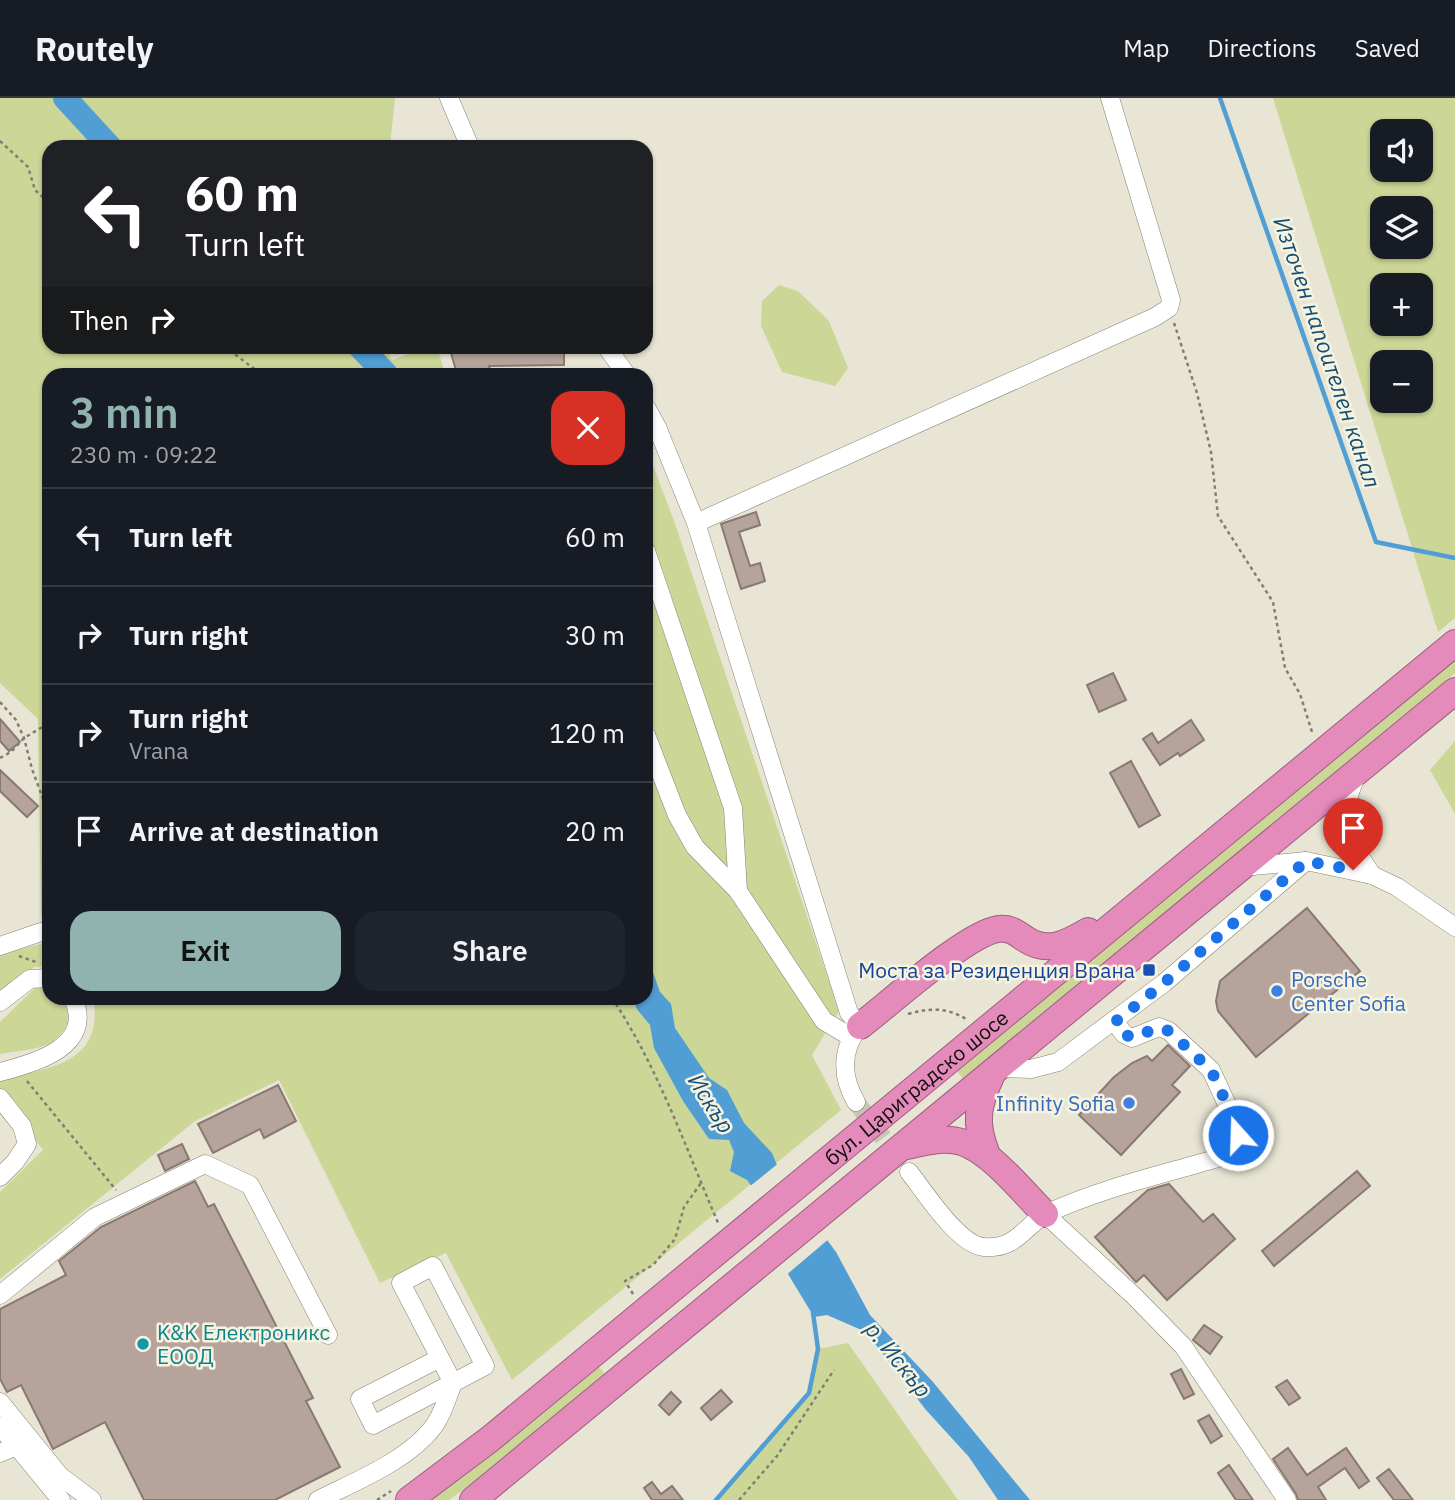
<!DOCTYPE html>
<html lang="en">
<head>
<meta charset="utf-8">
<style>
	body { margin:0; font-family:"IBM Plex Sans",sans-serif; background:#20242c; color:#f1f3f6; height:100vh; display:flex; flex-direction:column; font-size:26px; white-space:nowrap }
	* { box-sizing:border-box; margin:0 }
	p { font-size:23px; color:#9ea1a6 }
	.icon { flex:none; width:38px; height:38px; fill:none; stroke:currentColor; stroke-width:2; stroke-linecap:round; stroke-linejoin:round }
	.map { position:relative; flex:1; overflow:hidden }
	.panel { position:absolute; left:42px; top:270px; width:611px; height:637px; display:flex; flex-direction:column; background:#171b24; border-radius:21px; box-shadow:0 2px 5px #0004 }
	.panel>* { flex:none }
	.banner { position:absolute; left:42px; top:42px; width:611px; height:214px; border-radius:21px; box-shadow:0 2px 5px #0004; background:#202124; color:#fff; overflow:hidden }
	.controls { position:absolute; left:1370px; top:21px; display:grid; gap:14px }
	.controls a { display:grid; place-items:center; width:63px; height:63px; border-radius:14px; background:#171b24; box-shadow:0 2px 5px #0004; font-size:35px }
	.pin { position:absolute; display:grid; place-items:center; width:60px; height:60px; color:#fff; margin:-72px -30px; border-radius:50% 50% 50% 0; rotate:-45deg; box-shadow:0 0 7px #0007 }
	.pin .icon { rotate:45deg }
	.me { position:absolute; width:77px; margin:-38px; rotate:340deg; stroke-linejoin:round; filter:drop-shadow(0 0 5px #0008) }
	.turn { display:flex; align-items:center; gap:24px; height:147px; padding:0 28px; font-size:32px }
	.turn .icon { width:91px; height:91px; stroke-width:2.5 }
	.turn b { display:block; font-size:49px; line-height:60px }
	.then { display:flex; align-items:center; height:66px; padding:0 28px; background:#0003; gap:14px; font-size:26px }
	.round { display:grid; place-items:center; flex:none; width:74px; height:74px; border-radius:21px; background:#20242c }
	.summary { display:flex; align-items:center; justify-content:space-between; height:119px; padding:0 28px }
	h1 { font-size:42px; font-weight:600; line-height:52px; color:#91b3b0 }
	.cta { display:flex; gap:14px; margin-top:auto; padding:14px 28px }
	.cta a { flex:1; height:80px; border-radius:21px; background:#91b3b0; color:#111; font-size:28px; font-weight:600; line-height:80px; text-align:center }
	.cta a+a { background:#20242c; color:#f1f3f6 }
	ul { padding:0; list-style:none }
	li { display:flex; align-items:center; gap:21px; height:98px; padding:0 28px; border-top:2px solid #363941 }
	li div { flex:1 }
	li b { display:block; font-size:26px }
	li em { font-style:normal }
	header { display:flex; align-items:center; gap:42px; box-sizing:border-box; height:98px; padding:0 35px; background:#171b24; border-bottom:2px solid #363941 }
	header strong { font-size:33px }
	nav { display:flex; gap:38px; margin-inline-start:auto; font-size:24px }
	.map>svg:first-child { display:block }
	.green { fill:#ccd697; fill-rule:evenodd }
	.water { fill:#519ed4 }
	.pier { fill:#e8e5d4 }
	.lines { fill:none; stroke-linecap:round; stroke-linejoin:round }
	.stream { stroke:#519ed4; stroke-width:4.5 }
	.river { stroke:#519ed4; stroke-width:24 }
	.building { fill:#b6a49c; stroke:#897971; stroke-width:2 }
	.minor-tunnel { stroke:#c8c5b6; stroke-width:18; stroke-dasharray:18 9; stroke-linecap:butt }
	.minor-casing { stroke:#868373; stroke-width:19 }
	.highway-casing { stroke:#9a607e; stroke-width:28 }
	.path { stroke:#817f74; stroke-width:2.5; stroke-dasharray:3.5 3.5; stroke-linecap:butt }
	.minor { stroke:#fff; stroke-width:18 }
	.highway { stroke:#e48bbc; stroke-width:26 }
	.route { stroke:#1a73e8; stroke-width:12; stroke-dasharray:0 21.6 }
	.transit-dot { fill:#1a4fb4; stroke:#f6f3e1; stroke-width:2.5 }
	.shop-dot { fill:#3f7fe0; stroke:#f6f3e1; stroke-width:2.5 }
	.culture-dot { fill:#0f9aa8; stroke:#f6f3e1; stroke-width:2.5 }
	.labels { text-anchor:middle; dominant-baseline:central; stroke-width:5; stroke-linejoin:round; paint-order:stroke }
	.transit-label { font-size:21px; fill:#164399; stroke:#f6f3e1; text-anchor:end }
	.shop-label { font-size:21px; fill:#366cbe; stroke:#f6f3e1; text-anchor:start }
	.street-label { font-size:21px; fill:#12110b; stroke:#f6f3e1 }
	.culture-label { font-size:21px; fill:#0d838f; stroke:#f6f3e1; text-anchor:start }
	.water-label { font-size:23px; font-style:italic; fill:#154f74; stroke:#f6f3e1 }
</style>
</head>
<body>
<header>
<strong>Routely</strong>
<nav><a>Map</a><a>Directions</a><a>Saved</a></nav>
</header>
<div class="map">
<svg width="1455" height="1402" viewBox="0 0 1455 1402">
	<rect width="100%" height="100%" fill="#e8e5d4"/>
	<g class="green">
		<path d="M 0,0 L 395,0 L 390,49 L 49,49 L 49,248 L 384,248 L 392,262 L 427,249 L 437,249 L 445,276 L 49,276 L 49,843 L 41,816 L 38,621 L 0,585 Z"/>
		<path d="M 1273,0 L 1455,0 L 1455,520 L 1438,534 ZM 1382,33 L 1421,33 L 1421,72 L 1382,72 ZM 1382,110 L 1421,110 L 1421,149 L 1382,149 ZM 1382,187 L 1421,187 L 1421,226 L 1382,226 ZM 1382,264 L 1421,264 L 1421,303 L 1382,303 Z"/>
		<path d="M 779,187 L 798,193 L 829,223 L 848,270 L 835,288 L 782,274 L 761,228 L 762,203 Z"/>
		<path d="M 646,349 L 674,423 L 839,913 L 812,957 L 841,1012 L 512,1282 L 446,1155 L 380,1185 L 279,982 L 195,1023 L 0,1181 L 0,1094 L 43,1052 L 0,994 L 0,981 C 49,971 105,965 93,900 L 646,900 Z"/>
		<path d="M 1455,562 L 1455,575 L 964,982 L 957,973 Z"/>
		<path d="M 1455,643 L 1455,716 L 1430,672 Z"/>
		<path d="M 49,844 L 49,868 L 34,869 L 0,892 L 0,856 Z"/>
		<path d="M 49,889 L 49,900 L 62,900 L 71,920 C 56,954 33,950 0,956 L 0,924 L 35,890 Z"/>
		<path d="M 848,1245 L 958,1402 L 718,1402 L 809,1295 L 818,1251 Z"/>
		<path d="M 599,1269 L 606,1277 L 503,1362 L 449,1402 L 430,1402 L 495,1354 Z"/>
	</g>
	<path class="water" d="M 646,855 L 660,894 L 671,906 L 675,930 L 709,980 L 727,992 L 744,1025 L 772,1055 L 784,1084 L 836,1154 L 870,1217 L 933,1284 L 1030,1402 L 998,1402 L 969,1359 L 926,1312 L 866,1234 L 827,1217 L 814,1219 L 788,1176 L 775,1120 L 747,1082 L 730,1073 L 734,1054 L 729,1042 L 709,1041 L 683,1003 L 654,950 L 650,927 L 636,910 L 635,900 L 646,900 Z"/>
	<path class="pier" d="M 780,1064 L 787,1082 L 830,1140 L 785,1178 L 772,1122 L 749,1089 Z"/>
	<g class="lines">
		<g class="stream">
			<path d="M 1220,0 L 1376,444 L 1455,460"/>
			<path d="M 716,1402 L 809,1295 L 818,1251 L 813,1215"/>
		</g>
		<g class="river">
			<path d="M 65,0 L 110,49"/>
			<path d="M 359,248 L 386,276"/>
		</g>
	</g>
	<g class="building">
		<path d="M 449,248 L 564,248 L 564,267 L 489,268 L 492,276 L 457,276 Z"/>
		<path d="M 756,414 L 760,427 L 739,434 L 750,468 L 760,465 L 765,483 L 741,491 L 721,426 Z"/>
		<path d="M 1113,575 L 1126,602 L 1099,614 L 1087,587 Z"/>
		<path d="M 0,621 L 20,644 L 9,653 L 0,643 Z"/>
		<path d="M 1191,622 L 1204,642 L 1180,658 L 1178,655 L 1160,667 L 1143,641 L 1152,635 L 1158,645 Z"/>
		<path d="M 1131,663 L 1160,717 L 1139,729 L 1110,675 Z"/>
		<path d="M 0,672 L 38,708 L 27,719 L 0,693 Z"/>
		<path d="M 1307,810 L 1360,873 L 1256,959 L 1218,913 L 1216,903 L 1220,883 Z"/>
		<path d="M 1168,947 L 1190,968 L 1172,987 L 1180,994 L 1121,1057 L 1079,1017 L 1114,979 L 1132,965 L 1147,958 L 1152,963 Z"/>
		<path d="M 278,987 L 296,1023 L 264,1040 L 260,1031 L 213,1055 L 198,1026 Z"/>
		<path d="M 182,1046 L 189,1061 L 165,1073 L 158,1057 Z"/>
		<path d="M 1357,1073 L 1370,1088 L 1274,1168 L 1262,1153 Z"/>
		<path d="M 195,1083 L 208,1109 L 214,1106 L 313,1300 L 306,1303 L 340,1369 L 275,1402 L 144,1402 L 105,1324 L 53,1351 L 21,1287 L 7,1294 L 0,1281 L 0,1211 L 66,1177 L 59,1163 L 101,1129 Z"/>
		<path d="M 1169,1086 L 1203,1124 L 1213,1116 L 1235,1141 L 1167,1202 L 1144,1177 L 1136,1184 L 1095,1139 L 1148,1092 Z"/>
		<path d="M 1204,1227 L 1222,1239 L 1210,1256 L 1193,1242 Z"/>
		<path d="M 1181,1271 L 1194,1296 L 1184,1301 L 1171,1276 Z"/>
		<path d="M 1287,1282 L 1300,1300 L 1289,1307 L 1276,1289 Z"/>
		<path d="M 721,1292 L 732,1304 L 711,1322 L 701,1310 Z"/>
		<path d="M 671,1294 L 681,1304 L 669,1317 L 659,1307 Z"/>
		<path d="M 1209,1317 L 1222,1338 L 1211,1345 L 1198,1323 Z"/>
		<path d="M 1288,1350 L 1307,1377 L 1346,1350 L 1369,1383 L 1359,1390 L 1345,1370 L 1318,1389 L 1326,1402 L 1298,1402 L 1296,1396 L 1273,1361 Z"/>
		<path d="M 1229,1367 L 1253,1402 L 1236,1402 L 1218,1375 Z"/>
		<path d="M 1389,1371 L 1413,1402 L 1394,1402 L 1377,1380 Z"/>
		<path d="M 652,1384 L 661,1396 L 672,1388 L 683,1402 L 652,1402 L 644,1390 Z"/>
	</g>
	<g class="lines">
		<path class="minor-tunnel" d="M 856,1004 L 900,1062"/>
		<g class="minor-casing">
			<g id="minor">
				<path d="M 449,0 L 470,49"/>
				<path d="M 606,248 L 626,276"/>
				<path d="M 646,309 L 657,329 L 696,425 L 849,915 L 860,928 C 841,951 841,978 856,1004"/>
				<path d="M 696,425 L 1155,219 L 1169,210 L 1171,202 L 1110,0"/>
				<path d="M 646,453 L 733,710 L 738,793"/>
				<path d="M 646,637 L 677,717 L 695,749 L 738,793 L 824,923 L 851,939"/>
				<path d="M 1357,677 C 1337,718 1347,741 1372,777"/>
				<path d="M 1243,769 L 1306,763 L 1372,777 L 1397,789 L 1455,829"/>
				<path d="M 0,848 L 41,834"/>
				<path d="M 0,904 L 30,881 L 49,880"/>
				<path d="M 998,970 L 1031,971 L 1058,964 L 1164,885 L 1306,763"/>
				<path d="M 0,974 C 36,965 95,948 73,900"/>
				<path d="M 0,1000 L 22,1028 L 27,1046 L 15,1064 L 0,1079"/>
				<path d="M 909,1074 C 925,1094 958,1147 984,1149 C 1018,1152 1026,1125 1048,1115 C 1102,1090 1161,1077 1218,1060 C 1231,1052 1238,1044 1237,1028 L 1211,972 L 1169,933 L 1159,929 L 1132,940 L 1124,936 L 1115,924"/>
				<path d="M 1045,1116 L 1134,1198 L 1183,1248 L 1287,1402"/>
				<path d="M 0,1197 L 95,1119 L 205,1066 L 250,1087 L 328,1237"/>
				<path d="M 0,1304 L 60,1378 L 92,1402"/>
				<path d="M 0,1328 L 61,1402"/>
				<path d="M 0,1355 L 16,1348"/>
				<path d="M 318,1402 C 356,1383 412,1361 436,1325 C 443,1314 448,1298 453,1285 L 401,1185 L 433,1168 L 485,1268 L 373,1327 L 360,1301 L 440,1260"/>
			</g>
		</g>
		<g class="highway-casing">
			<g id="highway">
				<path d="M 860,928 C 889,906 966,836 998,831 C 1011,829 1017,836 1027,842 C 1049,856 1069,844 1088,833"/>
				<path d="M 907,1048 C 922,1045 936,1040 951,1042 C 985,1044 1021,1093 1045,1116"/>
				<path d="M 987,1057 C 974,1024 977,1008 992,976"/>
				<path id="s1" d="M 409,1402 L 490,1341 L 1455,545"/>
				<path d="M 473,1402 L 1455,593"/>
			</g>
		</g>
		<g class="path">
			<path d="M 0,43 L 28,69 L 35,92 L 49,105"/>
			<path d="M 1174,225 L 1197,295 L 1211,354 L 1218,418 L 1273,504 L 1285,570 L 1300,596 L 1313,637"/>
			<path d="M 224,248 L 261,276"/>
			<path d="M 0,604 L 16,622 L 24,640 L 32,671 L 49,717"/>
			<path d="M 0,660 L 11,654 L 24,640 L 49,625"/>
			<path d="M 19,858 L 36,864"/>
			<path d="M 612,900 C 658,969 686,1051 719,1127"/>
			<path d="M 908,916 C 930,910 946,909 966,921 L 964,923"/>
			<path d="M 27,983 L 116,1092"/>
			<path d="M 633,1196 L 625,1183 L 653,1167 L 675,1141 L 684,1109 L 701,1085"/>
			<path d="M 377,1402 L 391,1393"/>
			<path d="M 739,1402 L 777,1358 L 834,1272"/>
		</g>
		<use href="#minor" class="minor"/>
		<use href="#highway" class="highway"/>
	</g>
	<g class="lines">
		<path class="route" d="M 1238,1037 L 1237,1028 L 1211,972 L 1169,933 L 1159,929 L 1132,940 L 1125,936 L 1115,924 L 1164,885 L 1306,763 L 1353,772"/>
	</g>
	<rect class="transit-dot" x="1142" y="865" width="14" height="14" rx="3.5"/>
	<g class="shop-dot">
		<circle cx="1277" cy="893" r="7"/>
		<circle cx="1129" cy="1005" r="7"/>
	</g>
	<circle class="culture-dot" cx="143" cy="1246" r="7"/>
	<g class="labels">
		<g class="transit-label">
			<text x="1135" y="872">Моста за Резиденция Врана</text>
		</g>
		<g class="shop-label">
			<text x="1291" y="881">Porsche<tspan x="1291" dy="24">Center Sofia</tspan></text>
			<text x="1115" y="1005" text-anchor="end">Infinity Sofia</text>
		</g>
		<g class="street-label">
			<text stroke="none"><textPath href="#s1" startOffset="654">бул. Цариградско шосе</textPath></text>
		</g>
		<g class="culture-label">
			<text x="157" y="1234">K&amp;K Електроникс<tspan x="157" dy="24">ЕООД</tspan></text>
		</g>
		<g class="water-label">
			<text transform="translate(1328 254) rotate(71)">Източен напоителен канал</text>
			<text transform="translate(712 1005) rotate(58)">Искър</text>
			<text transform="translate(899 1261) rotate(51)">р. Искър</text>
		</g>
	</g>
</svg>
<div class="controls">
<a><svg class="icon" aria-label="sound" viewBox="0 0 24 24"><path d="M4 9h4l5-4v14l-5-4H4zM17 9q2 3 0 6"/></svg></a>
<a><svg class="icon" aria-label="layers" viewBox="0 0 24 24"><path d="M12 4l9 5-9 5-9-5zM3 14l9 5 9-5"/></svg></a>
<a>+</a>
<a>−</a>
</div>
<div class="pin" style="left:1353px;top:772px;background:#d93025"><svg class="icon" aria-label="arrive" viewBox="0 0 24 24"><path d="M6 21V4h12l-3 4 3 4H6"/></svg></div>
<svg class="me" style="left:1238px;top:1037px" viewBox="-20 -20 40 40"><circle r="17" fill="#1a73e8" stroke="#fff" stroke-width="3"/><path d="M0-11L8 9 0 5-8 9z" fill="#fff"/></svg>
<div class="banner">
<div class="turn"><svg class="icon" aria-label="left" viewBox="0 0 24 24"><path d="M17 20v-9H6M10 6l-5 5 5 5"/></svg><div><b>60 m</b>Turn left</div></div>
<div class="then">Then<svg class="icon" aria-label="right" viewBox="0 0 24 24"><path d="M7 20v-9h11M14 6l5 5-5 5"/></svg></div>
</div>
<section class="panel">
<div class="summary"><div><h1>3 min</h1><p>230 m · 09:22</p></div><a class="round" style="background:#d93025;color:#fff"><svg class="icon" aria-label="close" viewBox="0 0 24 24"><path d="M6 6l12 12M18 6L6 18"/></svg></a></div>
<ul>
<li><svg class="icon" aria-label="left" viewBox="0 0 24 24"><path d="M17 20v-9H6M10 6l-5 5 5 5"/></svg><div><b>Turn left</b></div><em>60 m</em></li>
<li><svg class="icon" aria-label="right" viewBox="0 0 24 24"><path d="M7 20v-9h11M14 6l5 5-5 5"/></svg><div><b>Turn right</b></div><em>30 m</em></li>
<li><svg class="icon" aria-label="right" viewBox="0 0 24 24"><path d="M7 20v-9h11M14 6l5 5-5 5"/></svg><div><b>Turn right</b><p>Vrana</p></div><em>120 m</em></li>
<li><svg class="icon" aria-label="arrive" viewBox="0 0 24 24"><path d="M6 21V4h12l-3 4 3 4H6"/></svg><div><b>Arrive at destination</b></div><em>20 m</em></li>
</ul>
<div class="cta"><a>Exit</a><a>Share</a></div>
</section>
</div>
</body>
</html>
